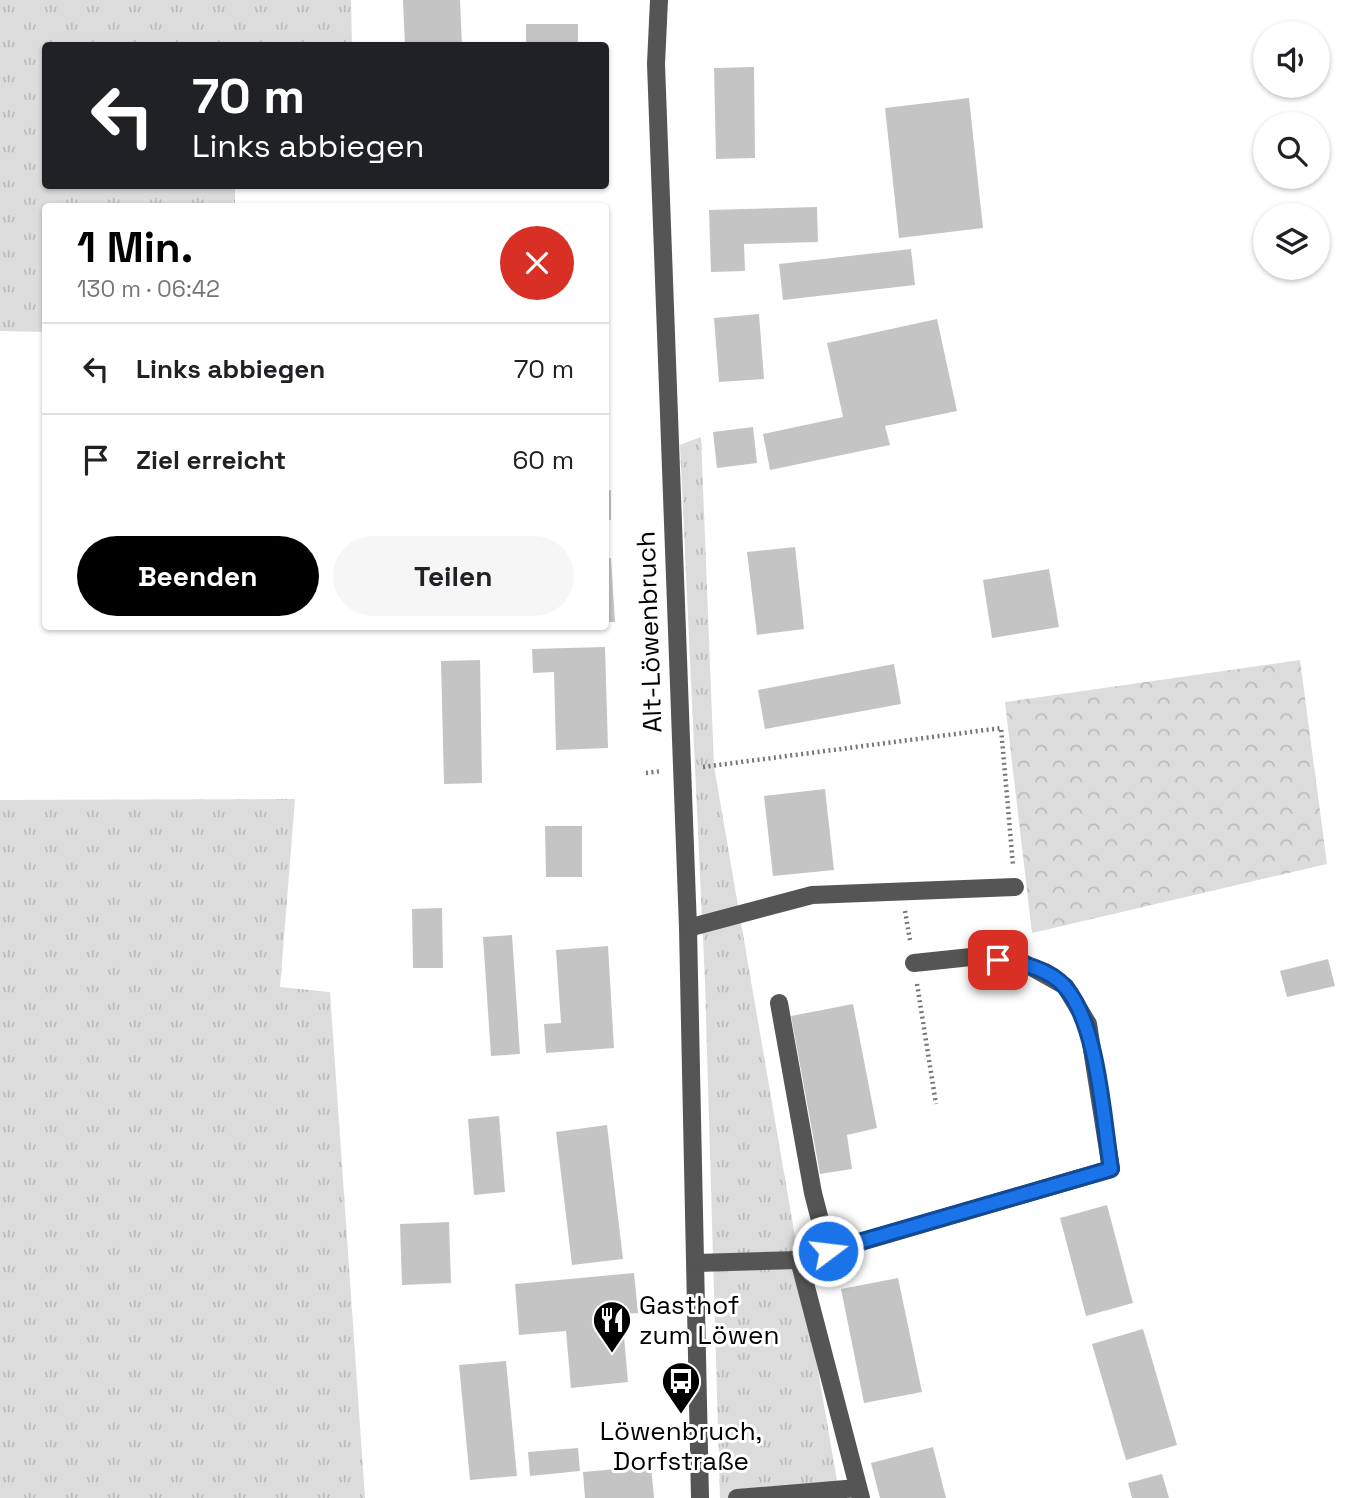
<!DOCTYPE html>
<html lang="de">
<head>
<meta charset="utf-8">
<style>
	body { margin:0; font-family:"Space Grotesk",sans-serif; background:#f6f6f6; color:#202124; height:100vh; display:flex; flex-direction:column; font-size:26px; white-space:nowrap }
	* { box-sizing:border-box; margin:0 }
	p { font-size:23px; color:#757577 }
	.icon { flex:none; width:38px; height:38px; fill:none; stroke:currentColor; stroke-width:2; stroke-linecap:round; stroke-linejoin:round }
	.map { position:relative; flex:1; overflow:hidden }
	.panel { position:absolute; left:42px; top:203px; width:567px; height:427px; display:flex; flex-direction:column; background:#fff; border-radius:7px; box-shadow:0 2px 5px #0004 }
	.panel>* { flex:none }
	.banner { position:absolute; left:42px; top:42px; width:567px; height:147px; border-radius:7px; box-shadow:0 2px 5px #0004; background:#202124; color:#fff; overflow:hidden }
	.tools { position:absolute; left:1253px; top:21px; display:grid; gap:14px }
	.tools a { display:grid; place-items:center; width:77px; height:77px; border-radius:50%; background:#fff; box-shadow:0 2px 5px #0004; font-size:35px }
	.pin { position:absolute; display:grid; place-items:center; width:60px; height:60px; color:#fff; margin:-30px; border-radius:14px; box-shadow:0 4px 10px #0006 }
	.me { position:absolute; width:77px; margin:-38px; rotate:75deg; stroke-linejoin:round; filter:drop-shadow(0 0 5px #0008) }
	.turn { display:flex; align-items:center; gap:24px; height:147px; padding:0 35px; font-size:32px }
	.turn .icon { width:91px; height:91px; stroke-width:2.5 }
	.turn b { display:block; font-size:49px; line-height:60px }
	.round { display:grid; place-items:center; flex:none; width:74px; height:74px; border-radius:37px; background:#f6f6f6 }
	.summary { display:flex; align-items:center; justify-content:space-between; height:119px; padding:0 35px }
	h1 { font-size:42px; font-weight:700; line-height:52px; color:#000 }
	.primary-button { display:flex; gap:14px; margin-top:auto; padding:14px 35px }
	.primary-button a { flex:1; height:80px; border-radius:42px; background:#000; color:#fff; font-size:28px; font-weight:700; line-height:80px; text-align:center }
	.primary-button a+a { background:#f6f6f6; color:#202124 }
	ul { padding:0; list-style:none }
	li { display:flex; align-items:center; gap:21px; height:91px; padding:0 35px; border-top:2px solid #e0e0e0 }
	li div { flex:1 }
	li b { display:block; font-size:26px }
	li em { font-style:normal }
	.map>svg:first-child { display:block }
	.grass { fill:url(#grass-tufts) }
	.park { fill:url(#park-crowns) }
	.building { fill:#c4c4c4 }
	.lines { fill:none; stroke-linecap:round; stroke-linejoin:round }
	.path { stroke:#777; stroke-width:4.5; stroke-dasharray:2 3.5; stroke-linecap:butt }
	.minor { stroke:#555; stroke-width:18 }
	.route-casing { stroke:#114b97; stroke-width:18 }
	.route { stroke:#1a73e8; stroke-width:12 }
	.labels { text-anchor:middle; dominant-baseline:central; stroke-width:6; stroke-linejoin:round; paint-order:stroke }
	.street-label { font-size:26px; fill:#000; stroke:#fff }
	.poi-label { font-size:26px; fill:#000; stroke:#fff; text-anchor:start }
</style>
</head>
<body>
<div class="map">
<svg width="1351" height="1498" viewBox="0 0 1351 1498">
	<defs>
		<pattern id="grass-tufts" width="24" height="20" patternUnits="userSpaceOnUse" patternTransform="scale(1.75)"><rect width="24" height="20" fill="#dcdcdc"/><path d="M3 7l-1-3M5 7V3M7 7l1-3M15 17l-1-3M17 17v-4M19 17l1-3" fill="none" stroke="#bbb"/></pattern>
		<pattern id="park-crowns" width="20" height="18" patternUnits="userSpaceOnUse" patternTransform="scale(1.75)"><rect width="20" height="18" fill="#dcdcdc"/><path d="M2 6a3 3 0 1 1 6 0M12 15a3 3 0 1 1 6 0" fill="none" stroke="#bbb"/></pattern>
	</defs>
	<rect width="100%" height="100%" fill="#fff"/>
	<g class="grass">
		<path d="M 0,0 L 351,0 L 352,45 L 46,46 L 46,186 L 235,186 L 235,206 L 46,206 L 45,332 L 0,331 Z"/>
		<path d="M 701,437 L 714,766 L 840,1498 L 720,1498 L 705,982 L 680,445 Z"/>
		<path d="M 295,799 L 280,987 L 330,992 L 365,1498 L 0,1498 L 0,800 Z"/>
	</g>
	<path class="park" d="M 1300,660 L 1327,864 L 1032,933 L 1005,702 Z"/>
	<g class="building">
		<path d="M 403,0 L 460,0 L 462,46 L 405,46 Z"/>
		<rect x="526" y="24" width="52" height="22"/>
		<path d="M 754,67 L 755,158 L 716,159 L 714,68 Z"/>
		<path d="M 969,98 L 983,228 L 899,238 L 885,108 Z"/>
		<path d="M 817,207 L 818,242 L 744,244 L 745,271 L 711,272 L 709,210 Z"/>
		<path d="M 911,249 L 915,285 L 783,300 L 779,264 Z"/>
		<path d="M 759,314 L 764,379 L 719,382 L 714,318 Z"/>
		<path d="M 937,319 L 957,411 L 885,426 L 890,445 L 770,470 L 763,434 L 843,417 L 827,343 Z"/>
		<path d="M 753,427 L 757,463 L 717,468 L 713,432 Z"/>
		<rect x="606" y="490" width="5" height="30"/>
		<path d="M 795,547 L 804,629 L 757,635 L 747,552 Z"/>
		<path d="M 606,558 L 611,558 L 615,622 L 606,622 Z"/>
		<path d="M 1049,569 L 1059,627 L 992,638 L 983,580 Z"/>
		<path d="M 605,647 L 608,748 L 556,750 L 554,672 L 533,673 L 532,649 Z"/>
		<path d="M 480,660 L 482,783 L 444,784 L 441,661 Z"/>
		<path d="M 894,664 L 901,704 L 765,729 L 758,690 Z"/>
		<path d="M 825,789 L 834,870 L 773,876 L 764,796 Z"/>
		<path d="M 545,826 L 582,826 L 582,877 L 546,877 Z"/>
		<path d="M 442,908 L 443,968 L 413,968 L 412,909 Z"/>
		<path d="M 512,935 L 520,1054 L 491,1056 L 483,937 Z"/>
		<path d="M 608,946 L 614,1048 L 546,1053 L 544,1024 L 561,1023 L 556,950 Z"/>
		<path d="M 1328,959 L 1335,986 L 1287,997 L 1280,971 Z"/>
		<path d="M 853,1004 L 877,1128 L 847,1135 L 852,1169 L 820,1174 L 791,1016 Z"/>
		<path d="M 499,1116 L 505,1192 L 474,1195 L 468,1119 Z"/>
		<path d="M 607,1125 L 623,1259 L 572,1265 L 556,1132 Z"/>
		<path d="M 1107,1205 L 1133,1303 L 1086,1316 L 1060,1218 Z"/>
		<path d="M 449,1222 L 451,1283 L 402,1285 L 400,1224 Z"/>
		<path d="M 634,1273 L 638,1313 L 622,1314 L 628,1382 L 571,1388 L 566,1331 L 519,1335 L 515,1284 Z"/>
		<path d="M 898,1278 L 922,1392 L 864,1403 L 841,1289 Z"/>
		<path d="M 1143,1329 L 1177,1445 L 1126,1460 L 1092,1344 Z"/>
		<path d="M 506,1361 L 517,1476 L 470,1480 L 459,1365 Z"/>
		<path d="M 933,1447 L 946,1498 L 880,1498 L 871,1463 Z"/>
		<path d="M 578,1448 L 580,1471 L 530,1476 L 528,1452 Z"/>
		<path d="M 651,1466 L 654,1498 L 585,1498 L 583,1472 Z"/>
		<path d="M 1162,1474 L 1169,1498 L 1132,1498 L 1128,1483 Z"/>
	</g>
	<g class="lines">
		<g class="path">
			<path d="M 703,767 L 1001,728 L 1013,865"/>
			<path d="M 646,773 L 662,771"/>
			<path d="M 905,911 L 910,940"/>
			<path d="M 917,984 L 936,1104"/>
		</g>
		<g class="minor">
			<path d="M 659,0 L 656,64 L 688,928 L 700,1498"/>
			<path d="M 688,928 L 812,895 L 1015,887"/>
			<path d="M 779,1003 L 813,1193 L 828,1251"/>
			<path d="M 799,1260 L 861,1498"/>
			<path d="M 696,1263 L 799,1260 L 1111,1169 L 1088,1024 L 1065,986 L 1024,963 L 971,957 L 914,963"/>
			<path d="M 737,1498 L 858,1488"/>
		</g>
	</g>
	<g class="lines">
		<g class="route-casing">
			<path id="route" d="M 828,1251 L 1111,1169 C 1103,1119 1098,1026 1066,988 C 1051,969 1020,962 998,960"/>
		</g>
		<use href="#route" class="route"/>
	</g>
	<defs>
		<g id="restaurant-pin" transform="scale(2.0125)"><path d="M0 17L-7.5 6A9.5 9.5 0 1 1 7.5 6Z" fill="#000" stroke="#fff"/><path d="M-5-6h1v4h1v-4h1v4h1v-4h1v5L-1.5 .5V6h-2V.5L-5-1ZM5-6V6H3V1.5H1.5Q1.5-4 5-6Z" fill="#fff"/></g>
		<g id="bus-pin" transform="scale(2.0125)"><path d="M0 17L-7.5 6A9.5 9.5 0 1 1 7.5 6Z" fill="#000" stroke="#fff"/><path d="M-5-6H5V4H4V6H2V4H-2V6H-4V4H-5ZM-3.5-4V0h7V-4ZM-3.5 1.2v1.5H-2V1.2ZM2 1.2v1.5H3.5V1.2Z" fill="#fff"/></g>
	</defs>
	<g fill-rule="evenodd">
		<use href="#restaurant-pin" x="612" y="1320"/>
		<use href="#bus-pin" x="681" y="1381"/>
	</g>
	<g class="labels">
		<g class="street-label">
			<text transform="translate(649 632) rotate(-92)">Alt-Löwenbruch</text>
		</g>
		<g class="poi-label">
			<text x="639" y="1305">Gasthof<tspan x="639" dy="30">zum Löwen</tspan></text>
			<text x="681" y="1431" text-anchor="middle">Löwenbruch,<tspan x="681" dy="30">Dorfstraße</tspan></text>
		</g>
	</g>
</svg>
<div class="tools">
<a><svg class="icon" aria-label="sound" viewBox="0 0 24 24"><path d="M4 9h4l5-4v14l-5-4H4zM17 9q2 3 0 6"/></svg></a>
<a><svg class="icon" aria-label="search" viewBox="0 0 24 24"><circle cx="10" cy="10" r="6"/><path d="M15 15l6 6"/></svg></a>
<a><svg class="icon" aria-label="layers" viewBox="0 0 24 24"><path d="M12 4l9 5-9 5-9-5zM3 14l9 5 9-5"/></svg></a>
</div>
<div class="pin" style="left:998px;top:960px;background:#d93025"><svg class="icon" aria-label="arrive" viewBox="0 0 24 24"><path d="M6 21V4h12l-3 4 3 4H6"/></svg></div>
<svg class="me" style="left:828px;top:1251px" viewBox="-20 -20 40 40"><circle r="17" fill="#1a73e8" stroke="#fff" stroke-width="3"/><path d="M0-11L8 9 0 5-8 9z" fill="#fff"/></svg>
<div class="banner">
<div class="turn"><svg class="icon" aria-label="left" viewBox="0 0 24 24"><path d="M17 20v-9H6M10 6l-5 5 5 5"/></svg><div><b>70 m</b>Links abbiegen</div></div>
</div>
<section class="panel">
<div class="summary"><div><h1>1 Min.</h1><p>130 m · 06:42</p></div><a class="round" style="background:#d93025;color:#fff"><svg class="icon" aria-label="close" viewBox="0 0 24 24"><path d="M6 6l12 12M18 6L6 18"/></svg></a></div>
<ul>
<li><svg class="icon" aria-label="left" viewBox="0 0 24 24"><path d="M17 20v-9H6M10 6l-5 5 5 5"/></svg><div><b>Links abbiegen</b></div><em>70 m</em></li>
<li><svg class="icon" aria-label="arrive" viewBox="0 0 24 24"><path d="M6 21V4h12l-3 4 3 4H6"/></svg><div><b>Ziel erreicht</b></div><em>60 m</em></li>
</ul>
<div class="primary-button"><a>Beenden</a><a>Teilen</a></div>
</section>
</div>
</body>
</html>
